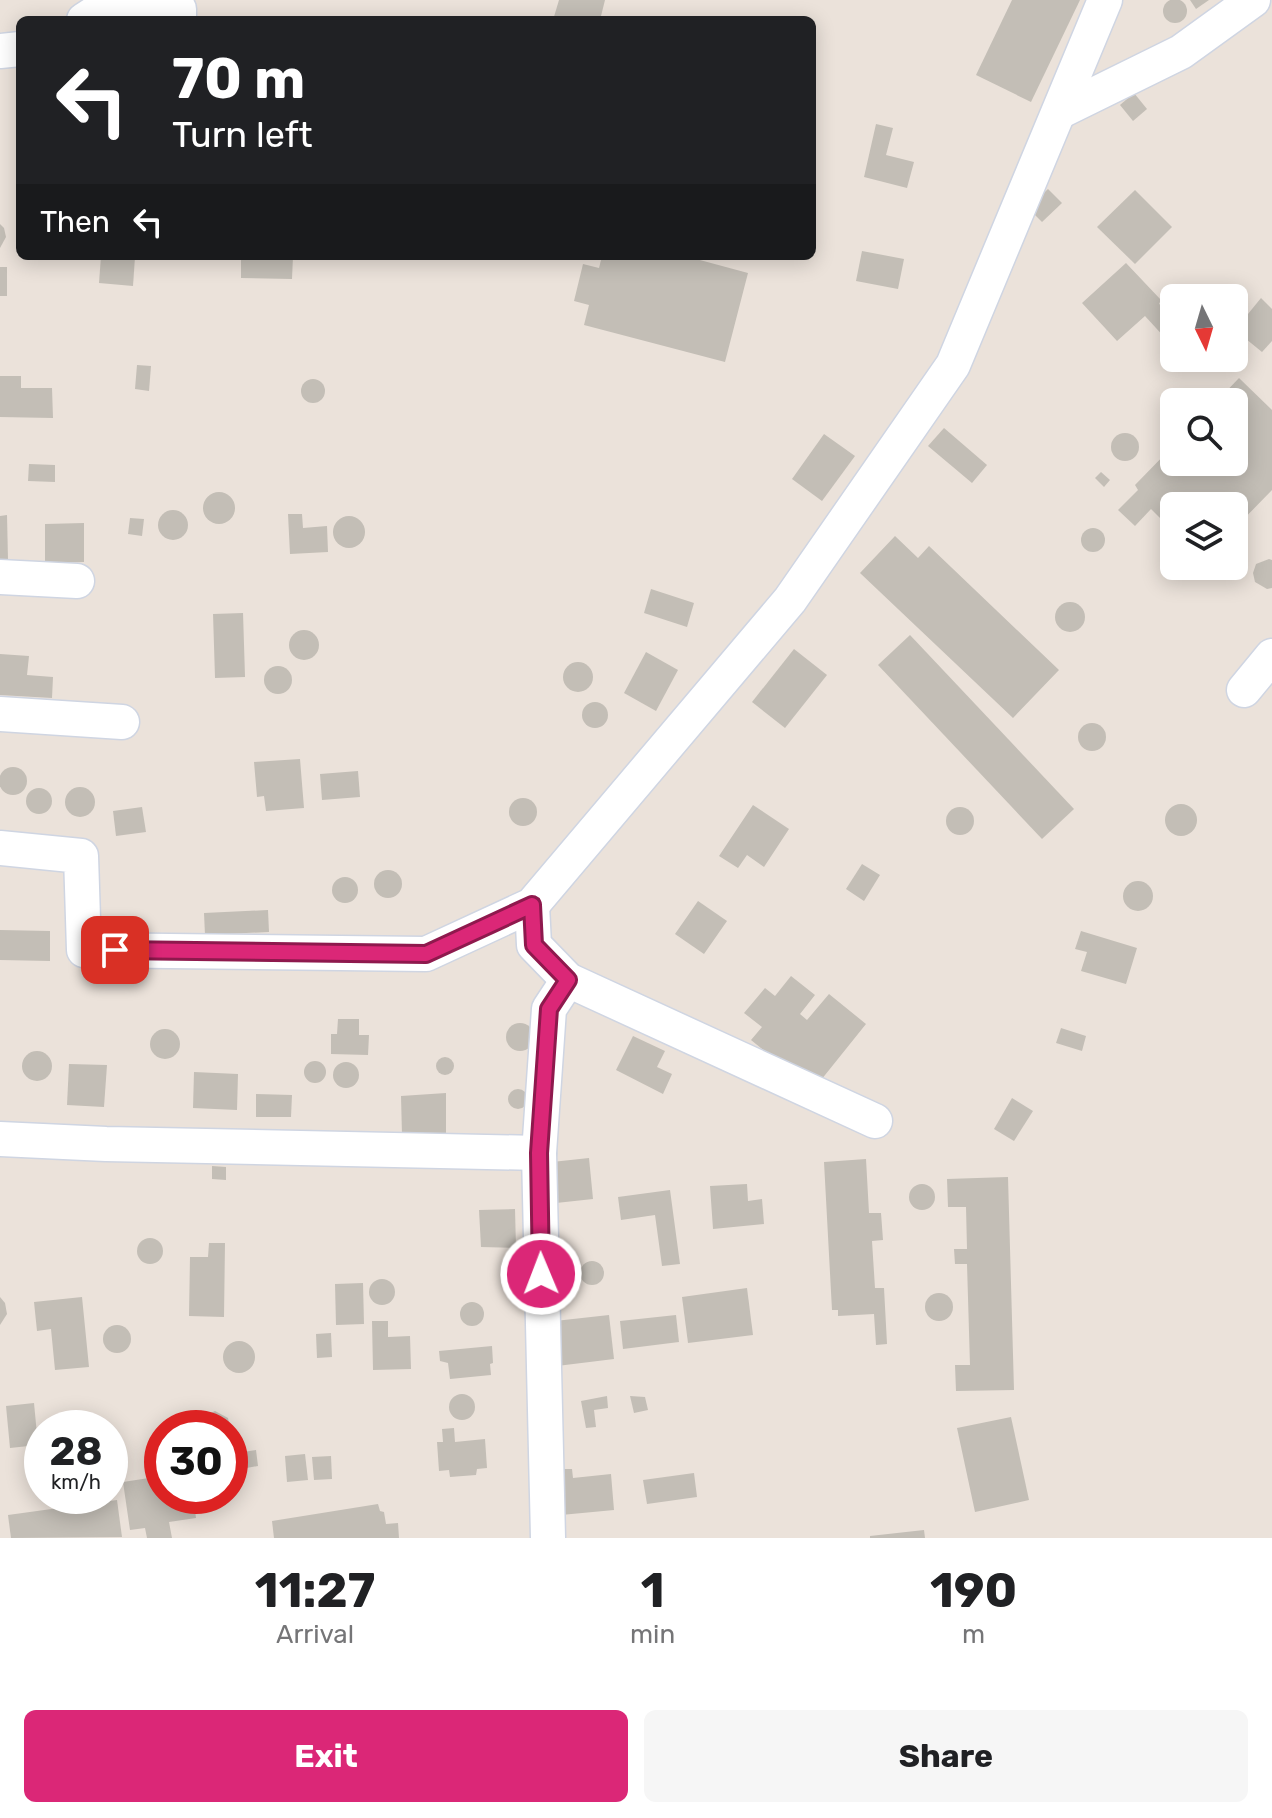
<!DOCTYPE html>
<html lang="en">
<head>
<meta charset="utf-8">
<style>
	body { margin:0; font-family:Rubik,sans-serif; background:#f6f6f6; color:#202124; height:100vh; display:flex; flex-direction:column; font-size:30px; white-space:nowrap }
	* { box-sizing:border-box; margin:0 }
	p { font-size:26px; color:#757577 }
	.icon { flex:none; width:44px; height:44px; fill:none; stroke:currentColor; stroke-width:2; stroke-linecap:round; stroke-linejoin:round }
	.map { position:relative; height:1538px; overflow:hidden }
	.drawer { display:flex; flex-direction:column; background:#fff; flex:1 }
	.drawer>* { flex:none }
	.hud { position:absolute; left:16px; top:16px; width:800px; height:244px; border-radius:12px; box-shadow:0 4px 20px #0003; background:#202124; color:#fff; overflow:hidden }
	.needle { width:52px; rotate:175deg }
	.tools { position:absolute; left:1160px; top:284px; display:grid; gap:16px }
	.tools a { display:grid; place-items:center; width:88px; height:88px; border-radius:12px; background:#fff; box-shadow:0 4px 20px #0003; font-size:40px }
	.speed { position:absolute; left:24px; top:1410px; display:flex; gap:16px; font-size:40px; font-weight:700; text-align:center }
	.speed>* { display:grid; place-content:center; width:104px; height:104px; border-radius:50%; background:#fff; box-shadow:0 4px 20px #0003; line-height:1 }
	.speed small { font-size:20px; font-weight:400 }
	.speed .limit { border:12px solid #d22; background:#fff; color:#111 }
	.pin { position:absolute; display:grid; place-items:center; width:68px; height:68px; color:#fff; margin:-34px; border-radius:16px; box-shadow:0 4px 12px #0006 }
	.me { position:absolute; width:88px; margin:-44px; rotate:359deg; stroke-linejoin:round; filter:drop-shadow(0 0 6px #0008) }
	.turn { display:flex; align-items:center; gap:28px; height:168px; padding:0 24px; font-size:36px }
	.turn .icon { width:104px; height:104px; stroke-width:2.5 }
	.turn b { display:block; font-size:56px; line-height:68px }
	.then { display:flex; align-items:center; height:76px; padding:0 24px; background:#0003; gap:16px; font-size:30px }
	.eta { display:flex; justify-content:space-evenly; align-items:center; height:136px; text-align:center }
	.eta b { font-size:48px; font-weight:700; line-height:56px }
	.action { display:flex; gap:16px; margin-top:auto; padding:16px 24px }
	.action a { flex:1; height:92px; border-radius:12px; background:#db2777; color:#fff; font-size:32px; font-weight:700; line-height:92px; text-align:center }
	.action a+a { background:#f6f6f6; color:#202124 }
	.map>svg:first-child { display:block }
	.building { fill:#c3beb6 }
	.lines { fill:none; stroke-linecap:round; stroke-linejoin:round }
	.minor-casing { stroke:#cfd5e2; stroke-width:37 }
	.minor { stroke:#fff; stroke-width:34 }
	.route-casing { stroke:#8e194d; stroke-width:20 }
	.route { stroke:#db2777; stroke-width:14 }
</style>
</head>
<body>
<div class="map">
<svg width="1272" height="1538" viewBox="0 0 1272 1538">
	<rect width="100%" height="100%" fill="#ebe2da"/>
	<g class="building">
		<circle cx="1175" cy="11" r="12"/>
		<path d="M 559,0 L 605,0 L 600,20 L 553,20 Z"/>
		<path d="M 1012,0 L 1080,0 L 1031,102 L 976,75 Z"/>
		<path d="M 1190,0 L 1209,0 L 1196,9 Z"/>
		<path d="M 1134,93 L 1147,109 L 1133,121 L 1120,105 Z"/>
		<path d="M 876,124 L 893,128 L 886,155 L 914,162 L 907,188 L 864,177 Z"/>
		<path d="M 1048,189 L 1062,203 L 1042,222 L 1028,208 Z"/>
		<path d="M 1135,190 L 1172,227 L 1135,264 L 1097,227 Z"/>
		<path d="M 0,224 L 4,228 L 6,237 L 0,248 Z"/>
		<path d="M 862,251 L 904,259 L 898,289 L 856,281 Z"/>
		<path d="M 101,256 L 135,257 L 133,286 L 99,283 Z"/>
		<path d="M 241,256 L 293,256 L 292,279 L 241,278 Z"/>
		<path d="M 602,256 L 685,256 L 748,273 L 725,362 L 584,325 L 589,305 L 574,301 L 583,264 L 599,268 Z"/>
		<path d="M 1126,263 L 1161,300 L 1159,304 L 1174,313 L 1174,333 L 1167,340 L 1145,316 L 1117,341 L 1082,303 Z"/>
		<rect x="0" y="267" width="7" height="29"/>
		<path d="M 1261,298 L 1272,309 L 1272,341 L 1262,352 L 1235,330 Z"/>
		<path d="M 137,365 L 151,366 L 149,391 L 135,389 Z"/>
		<path d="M 0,376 L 21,376 L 21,388 L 52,388 L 53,418 L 0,417 Z"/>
		<path d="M 1239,378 L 1272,410 L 1272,490 L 1234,529 L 1234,506 L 1174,506 L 1174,532 L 1151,509 L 1135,526 L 1118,510 L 1138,490 L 1135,485 L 1174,445 L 1174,462 L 1234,462 L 1234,402 L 1216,402 Z"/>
		<circle cx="313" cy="391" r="12"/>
		<path d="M 944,428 L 987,465 L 972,483 L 928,446 Z"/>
		<circle cx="1125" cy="447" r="14"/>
		<path d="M 824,434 L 855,456 L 822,501 L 792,479 Z"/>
		<path d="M 29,464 L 55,465 L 55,482 L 28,481 Z"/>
		<path d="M 1101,472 L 1110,480 L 1104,487 L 1095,478 Z"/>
		<circle cx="219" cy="508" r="16"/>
		<circle cx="173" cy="525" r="15"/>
		<path d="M 288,514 L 302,514 L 303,528 L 327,526 L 328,552 L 290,554 Z"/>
		<path d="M 7,515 L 8,560 L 0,561 L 0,516 Z"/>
		<circle cx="349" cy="532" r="16"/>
		<path d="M 130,518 L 144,519 L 142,536 L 128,534 Z"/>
		<path d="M 84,523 L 84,562 L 45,563 L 45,524 Z"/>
		<circle cx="1093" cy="540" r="12"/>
		<path d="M 895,536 L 918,558 L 929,546 L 1059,670 L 1013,718 L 860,573 Z"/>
		<path d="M 1269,559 L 1272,560 L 1272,588 L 1267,589 L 1255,582 L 1253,573 L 1256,564 Z"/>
		<path d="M 651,589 L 694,603 L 687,627 L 644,613 Z"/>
		<circle cx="1070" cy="617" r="15"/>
		<path d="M 243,613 L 245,677 L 215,678 L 213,614 Z"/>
		<circle cx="304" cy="645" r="15"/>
		<path d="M 910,635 L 1074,809 L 1042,839 L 878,665 Z"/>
		<path d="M 794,649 L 827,675 L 785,728 L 752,702 Z"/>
		<path d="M 646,652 L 678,670 L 656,711 L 624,693 Z"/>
		<path d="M 0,654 L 29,656 L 27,675 L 53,677 L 52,698 L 0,695 Z"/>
		<circle cx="578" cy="677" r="15"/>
		<circle cx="278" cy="680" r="14"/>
		<circle cx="595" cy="715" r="13"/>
		<circle cx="1092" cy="737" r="14"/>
		<path d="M 300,759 L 304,808 L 266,811 L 264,796 L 257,797 L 254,762 Z"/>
		<circle cx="13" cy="781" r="14"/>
		<path d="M 358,771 L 360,797 L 322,800 L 320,774 Z"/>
		<circle cx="80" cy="802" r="15"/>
		<circle cx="39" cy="801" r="13"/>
		<circle cx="523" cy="812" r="14"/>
		<circle cx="1181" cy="820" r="16"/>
		<path d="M 753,805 L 789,829 L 764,867 L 747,855 L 738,868 L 719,856 Z"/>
		<path d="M 142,807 L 146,832 L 116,836 L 113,811 Z"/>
		<circle cx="960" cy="821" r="14"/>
		<path d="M 862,864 L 880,875 L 864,901 L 846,889 Z"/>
		<circle cx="388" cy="884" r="14"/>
		<circle cx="345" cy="890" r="13"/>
		<circle cx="1138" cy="896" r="15"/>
		<path d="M 698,901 L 727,921 L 704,954 L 675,934 Z"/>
		<path d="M 268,910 L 269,932 L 205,935 L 204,913 Z"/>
		<path d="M 0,930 L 50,931 L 50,961 L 0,960 Z"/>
		<path d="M 1081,931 L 1137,948 L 1126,984 L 1081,971 L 1087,952 L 1075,949 Z"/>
		<path d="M 791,976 L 815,995 L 800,1014 L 807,1020 L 829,994 L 866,1024 L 813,1090 L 751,1040 L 762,1027 L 744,1013 L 765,988 L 775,996 Z"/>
		<path d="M 338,1019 L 359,1019 L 359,1035 L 369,1035 L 368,1055 L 331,1054 L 331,1034 L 337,1034 Z"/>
		<circle cx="520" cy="1037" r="14"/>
		<path d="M 1061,1028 L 1086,1036 L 1082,1051 L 1056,1043 Z"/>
		<circle cx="165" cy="1044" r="15"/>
		<path d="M 633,1036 L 665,1051 L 657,1067 L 672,1074 L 663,1094 L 616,1070 Z"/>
		<circle cx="37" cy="1066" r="15"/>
		<circle cx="445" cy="1066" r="9"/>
		<circle cx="315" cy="1072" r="11"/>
		<circle cx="346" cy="1075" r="13"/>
		<path d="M 69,1064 L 107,1065 L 104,1107 L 67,1105 Z"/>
		<path d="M 194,1072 L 238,1074 L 237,1110 L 193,1108 Z"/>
		<circle cx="518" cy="1099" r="10"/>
		<path d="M 446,1093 L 446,1133 L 402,1135 L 401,1096 Z"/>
		<path d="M 256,1094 L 292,1095 L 291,1117 L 256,1117 Z"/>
		<path d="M 1012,1098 L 1033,1111 L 1014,1141 L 994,1129 Z"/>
		<path d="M 589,1158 L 593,1199 L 556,1203 L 552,1162 Z"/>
		<path d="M 866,1159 L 869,1213 L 881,1213 L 883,1240 L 872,1241 L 875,1288 L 884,1288 L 887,1344 L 876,1345 L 874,1314 L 838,1316 L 838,1310 L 832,1310 L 824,1162 Z"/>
		<path d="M 212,1166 L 226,1167 L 226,1180 L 212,1179 Z"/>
		<path d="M 1008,1177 L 1014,1390 L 956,1391 L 955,1365 L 970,1365 L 967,1264 L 955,1264 L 954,1249 L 967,1249 L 966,1207 L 948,1207 L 947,1179 Z"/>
		<circle cx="922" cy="1197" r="13"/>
		<path d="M 747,1184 L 748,1201 L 762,1199 L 764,1224 L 713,1229 L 710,1186 Z"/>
		<path d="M 670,1190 L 680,1264 L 662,1266 L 655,1215 L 621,1220 L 618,1197 Z"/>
		<path d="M 515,1209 L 516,1248 L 481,1247 L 479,1210 Z"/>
		<circle cx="150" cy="1251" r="13"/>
		<path d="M 209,1243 L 225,1243 L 224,1317 L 189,1316 L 190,1257 L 208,1257 Z"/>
		<circle cx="592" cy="1273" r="12"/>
		<circle cx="382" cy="1292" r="13"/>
		<path d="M 363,1283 L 364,1324 L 336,1325 L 335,1284 Z"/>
		<path d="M 747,1288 L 753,1335 L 688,1343 L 682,1297 Z"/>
		<circle cx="939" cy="1307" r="14"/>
		<path d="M 0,1297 L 5,1303 L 7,1314 L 0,1325 Z"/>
		<path d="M 82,1297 L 89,1367 L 55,1370 L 51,1329 L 37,1331 L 34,1302 Z"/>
		<circle cx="472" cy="1314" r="12"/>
		<path d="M 609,1315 L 614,1359 L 557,1366 L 546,1322 Z"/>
		<path d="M 676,1315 L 679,1342 L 623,1349 L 620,1321 Z"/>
		<path d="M 372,1321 L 388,1321 L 388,1337 L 410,1336 L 411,1369 L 373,1370 Z"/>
		<circle cx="117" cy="1339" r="14"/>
		<path d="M 331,1333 L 332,1357 L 317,1358 L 316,1334 Z"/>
		<circle cx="239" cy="1357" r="16"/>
		<path d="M 492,1346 L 493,1363 L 490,1364 L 491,1375 L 450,1379 L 448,1363 L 440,1361 L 439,1351 Z"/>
		<circle cx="462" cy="1407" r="13"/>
		<path d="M 607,1396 L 608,1408 L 594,1410 L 596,1427 L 586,1428 L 581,1401 Z"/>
		<path d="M 630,1396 L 645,1397 L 648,1410 L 634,1413 Z"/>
		<path d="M 34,1403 L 38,1445 L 10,1448 L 6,1406 Z"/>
		<path d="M 215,1411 L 228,1418 L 230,1428 L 200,1428 L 202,1417 Z"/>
		<path d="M 1011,1417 L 1029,1500 L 975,1512 L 957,1428 Z"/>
		<path d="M 454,1428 L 455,1442 L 485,1439 L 487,1468 L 477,1469 L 476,1475 L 450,1477 L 449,1470 L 439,1471 L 437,1442 L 443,1442 L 442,1429 Z"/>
		<path d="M 256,1450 L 258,1466 L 230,1471 L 230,1454 Z"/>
		<path d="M 305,1454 L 308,1480 L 287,1482 L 285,1456 Z"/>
		<path d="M 331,1456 L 332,1479 L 314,1480 L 312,1457 Z"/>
		<path d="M 563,1469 L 572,1469 L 573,1478 L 611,1474 L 614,1510 L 561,1515 L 558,1479 L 564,1478 Z"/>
		<path d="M 694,1473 L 697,1497 L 647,1504 L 643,1480 Z"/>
		<path d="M 162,1476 L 162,1496 L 193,1496 L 196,1518 L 169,1522 L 172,1538 L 147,1538 L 145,1528 L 130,1530 L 123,1482 Z"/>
		<path d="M 117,1500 L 122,1537 L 11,1538 L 8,1515 Z"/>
		<path d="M 378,1504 L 380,1511 L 384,1512 L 386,1524 L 398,1523 L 399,1538 L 274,1538 L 272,1521 Z"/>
		<path d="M 924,1530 L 925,1538 L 870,1538 L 870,1536 Z"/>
	</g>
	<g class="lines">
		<g class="minor-casing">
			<g id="minor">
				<path d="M 122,0 L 179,9 L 179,20"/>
				<path d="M 84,20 L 115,0"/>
				<path d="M 0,51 L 20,49"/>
				<path d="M 1059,112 L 1181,52 L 1253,0"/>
				<path d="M 0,577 L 77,581"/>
				<path d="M 1244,690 L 1272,656"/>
				<path d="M 0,714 L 122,722"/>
				<path d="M 0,848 L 81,856 L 84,950 L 426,954 L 532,905 L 790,600 L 953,365 L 1105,0"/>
				<path d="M 532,905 L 534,945 L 568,980 L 875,1121"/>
				<path d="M 0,1139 L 106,1144 L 539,1153"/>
				<path d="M 548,1538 L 539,1153 L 549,1009 L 568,980"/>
			</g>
		</g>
		<use href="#minor" class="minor"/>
	</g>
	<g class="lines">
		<g class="route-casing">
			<path id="route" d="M 115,950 L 426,954 L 532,905 L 534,945 L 568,980 L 549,1009 L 539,1153 L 541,1274"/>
		</g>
		<use href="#route" class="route"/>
	</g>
</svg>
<div class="tools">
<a><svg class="needle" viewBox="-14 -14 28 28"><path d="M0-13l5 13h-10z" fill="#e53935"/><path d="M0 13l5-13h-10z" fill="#757577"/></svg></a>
<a><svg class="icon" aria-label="search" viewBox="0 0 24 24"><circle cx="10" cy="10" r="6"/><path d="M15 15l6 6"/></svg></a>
<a><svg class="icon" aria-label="layers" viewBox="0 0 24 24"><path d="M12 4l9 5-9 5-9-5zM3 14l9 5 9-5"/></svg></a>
</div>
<div class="speed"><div>28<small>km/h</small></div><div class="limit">30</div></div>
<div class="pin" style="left:115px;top:950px;background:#d93025"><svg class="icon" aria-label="arrive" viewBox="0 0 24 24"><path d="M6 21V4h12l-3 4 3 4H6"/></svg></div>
<svg class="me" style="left:541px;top:1274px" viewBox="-20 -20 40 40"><circle r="17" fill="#db2777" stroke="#fff" stroke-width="3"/><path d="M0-11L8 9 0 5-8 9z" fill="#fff"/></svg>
<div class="hud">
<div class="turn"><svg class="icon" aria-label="left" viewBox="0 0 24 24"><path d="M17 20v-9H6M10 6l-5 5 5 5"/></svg><div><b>70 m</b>Turn left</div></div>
<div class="then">Then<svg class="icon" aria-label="left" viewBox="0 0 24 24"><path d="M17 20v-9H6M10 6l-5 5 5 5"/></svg></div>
</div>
</div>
<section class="drawer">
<div class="eta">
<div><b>11:27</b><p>Arrival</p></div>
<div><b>1</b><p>min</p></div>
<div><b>190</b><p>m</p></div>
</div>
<div class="action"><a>Exit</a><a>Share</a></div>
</section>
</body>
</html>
